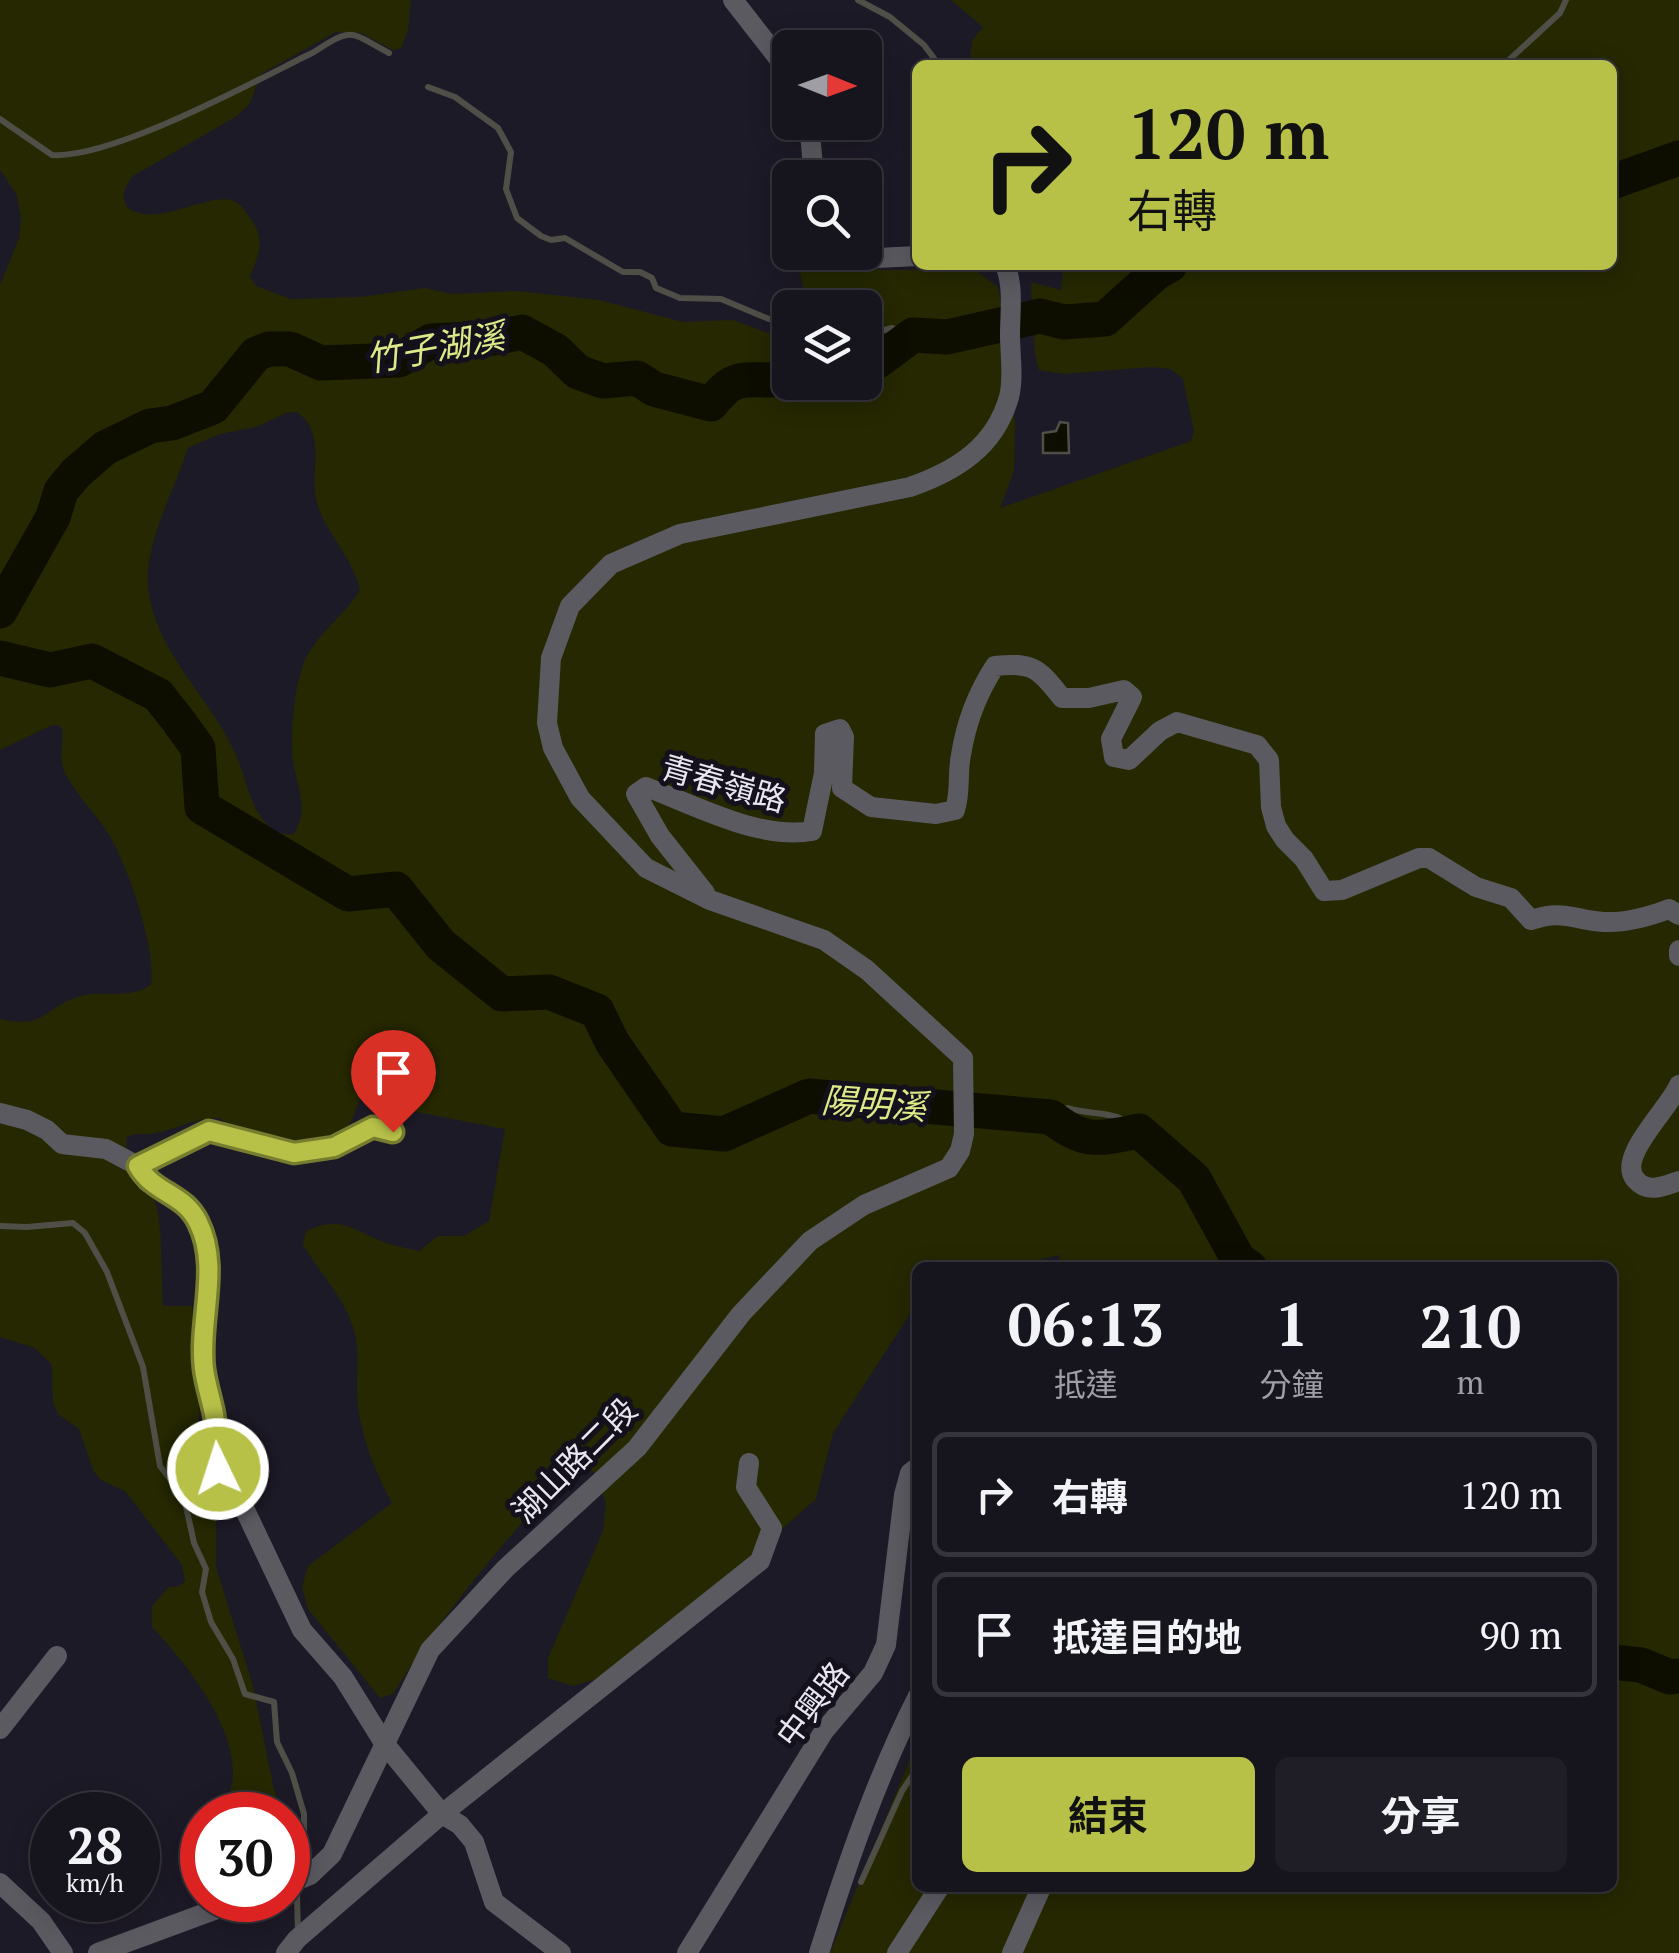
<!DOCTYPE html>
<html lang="zh-TW">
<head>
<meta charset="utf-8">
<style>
	body { margin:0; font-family:"PT Serif","Noto Sans TC",serif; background:#1f1d26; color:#f1f3f6; height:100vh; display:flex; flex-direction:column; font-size:38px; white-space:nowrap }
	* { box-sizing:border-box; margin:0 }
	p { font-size:32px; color:#9e9ea4 }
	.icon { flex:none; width:55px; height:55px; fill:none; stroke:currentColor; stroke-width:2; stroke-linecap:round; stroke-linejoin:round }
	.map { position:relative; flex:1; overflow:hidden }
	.side { position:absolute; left:912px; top:1262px; width:705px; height:630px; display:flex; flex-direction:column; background:#16141d; border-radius:15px; box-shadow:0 5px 25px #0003,0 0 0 2px #35333b }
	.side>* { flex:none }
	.guide { position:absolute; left:912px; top:60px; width:705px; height:210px; border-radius:15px; box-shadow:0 5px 25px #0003,0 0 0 2px #35333b; background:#b7c148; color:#111; overflow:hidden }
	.needle { width:65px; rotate:91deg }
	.fabs { position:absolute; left:772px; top:30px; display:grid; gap:20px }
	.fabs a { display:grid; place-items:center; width:110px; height:110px; border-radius:15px; background:#16141d; box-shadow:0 5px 25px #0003,0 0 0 2px #35333b; font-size:50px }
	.speed { position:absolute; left:30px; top:1792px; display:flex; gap:20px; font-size:50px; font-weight:700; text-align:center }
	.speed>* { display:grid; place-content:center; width:130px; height:130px; border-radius:50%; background:#16141d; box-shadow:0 5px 25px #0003,0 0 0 2px #35333b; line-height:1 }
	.speed small { font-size:25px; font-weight:400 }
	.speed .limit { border:15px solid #d22; background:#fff; color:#111 }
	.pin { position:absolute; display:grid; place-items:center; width:85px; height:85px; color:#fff; margin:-102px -42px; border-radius:50% 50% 50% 0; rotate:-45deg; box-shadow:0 0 10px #0007 }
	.pin .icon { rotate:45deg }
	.me { position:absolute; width:110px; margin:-55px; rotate:356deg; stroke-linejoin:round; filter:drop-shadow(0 0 8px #0008) }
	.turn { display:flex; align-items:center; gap:35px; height:210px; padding:0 50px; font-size:45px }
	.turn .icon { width:130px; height:130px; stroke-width:2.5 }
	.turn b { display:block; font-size:70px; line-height:85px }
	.eta { display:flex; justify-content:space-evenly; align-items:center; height:170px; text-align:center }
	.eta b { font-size:60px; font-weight:700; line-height:70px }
	.cta { display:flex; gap:20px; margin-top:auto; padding:20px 50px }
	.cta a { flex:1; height:115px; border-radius:15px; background:#b7c148; color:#111; font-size:40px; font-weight:700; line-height:115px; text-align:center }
	.cta a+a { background:#1f1d26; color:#f1f3f6 }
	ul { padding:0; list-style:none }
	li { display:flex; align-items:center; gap:30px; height:125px; margin:0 20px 15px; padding:0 30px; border:5px solid #35333b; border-radius:15px }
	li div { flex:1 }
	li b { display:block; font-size:38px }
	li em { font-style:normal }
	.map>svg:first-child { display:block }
	.green { fill:#252800; fill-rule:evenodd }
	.water { fill:#0d0e00; stroke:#4f4f48; stroke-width:2.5 }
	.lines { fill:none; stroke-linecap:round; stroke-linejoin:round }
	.stream { stroke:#4f4f48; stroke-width:6 }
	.river { stroke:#0d0e00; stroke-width:35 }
	.minor { stroke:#5b5a61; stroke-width:20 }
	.route-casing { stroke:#777d2f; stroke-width:25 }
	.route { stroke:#b7c148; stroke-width:18 }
	.labels { text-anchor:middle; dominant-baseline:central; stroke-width:10; stroke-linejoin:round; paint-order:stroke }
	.street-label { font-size:32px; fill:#e8e6ef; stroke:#14111d }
	.water-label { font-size:35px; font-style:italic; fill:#dee987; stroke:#14111d }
</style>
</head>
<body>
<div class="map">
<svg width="1679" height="1953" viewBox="0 0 1679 1953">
	<rect width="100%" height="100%" fill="#1d1a27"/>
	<path class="green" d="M 0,0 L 411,0 L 408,30 L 401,48 L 393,50 L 361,33 L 336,32 L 261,74 L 250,103 L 237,116 L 133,176 C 125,187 120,194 127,207 C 157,230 207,191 234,201 C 241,204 246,212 250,218 C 266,239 259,254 250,276 L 256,286 L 291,299 L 361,297 L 424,288 L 453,294 L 518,291 L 599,300 L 683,322 L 733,320 L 768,333 L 782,333 L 790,325 L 790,382 L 865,382 L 865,308 L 802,307 L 804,291 L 796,253 L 835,253 L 851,263 L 882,270 L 974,269 L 998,287 L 1003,313 L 1006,389 L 1015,420 L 1014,471 L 1000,508 L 1191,441 L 1194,431 L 1183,379 L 1171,369 L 1151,367 L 1064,374 L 1039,370 L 1035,354 L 1031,282 L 1061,290 L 1064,265 L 1612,265 L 1612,65 L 982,65 L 970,60 L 972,41 L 983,27 L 951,0 L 1679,0 L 1679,1953 L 830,1953 L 917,1742 L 918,1888 L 1612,1888 L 1612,1268 L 1056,1267 L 1060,1255 L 1008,1267 L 918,1268 L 917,1303 L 833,1433 L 816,1499 L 733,1572 L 597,1679 L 573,1686 L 548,1678 L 548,1658 L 603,1531 L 606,1504 L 596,1474 L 587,1468 L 573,1468 C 506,1537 444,1612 393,1694 L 380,1698 L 308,1609 L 302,1587 L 308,1566 L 392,1503 C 375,1471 358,1430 357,1393 C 356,1365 361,1352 352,1324 C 342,1295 318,1271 303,1244 L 306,1231 C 340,1216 350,1228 381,1241 C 393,1246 407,1248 419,1251 L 438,1236 L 464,1236 L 489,1221 L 505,1129 L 416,1112 L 381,1094 L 361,1096 C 357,1106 354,1117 348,1126 C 324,1163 259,1137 227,1128 L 221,1118 C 194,1117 175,1131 150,1134 C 139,1135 137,1132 127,1137 C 123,1164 145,1179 155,1202 C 163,1221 161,1282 163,1306 L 192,1306 L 200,1391 L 197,1460 L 216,1508 L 216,1567 L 253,1686 L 274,1790 L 286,1815 L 216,1815 C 220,1809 226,1802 229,1795 C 249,1740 187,1664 152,1627 L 152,1606 L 169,1587 L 180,1586 L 185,1581 L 182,1565 L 125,1491 L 101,1480 L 94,1472 L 79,1429 L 58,1414 L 53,1402 L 52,1365 L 35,1348 L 0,1337 L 0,1019 C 47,1030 44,1006 81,996 C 102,990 134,1000 151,984 C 157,950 126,859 106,830 C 93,811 76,794 65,773 C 58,758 64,743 62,728 L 59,725 L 50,726 L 0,750 L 0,285 L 19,238 L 21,217 L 17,195 L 0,170 ZM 297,412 C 329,435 307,475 318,507 C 329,536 353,559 360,590 C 345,616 315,634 303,665 C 294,690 289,741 294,767 C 299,791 308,811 294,834 C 283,835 275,832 267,824 C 249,806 246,777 236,755 C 211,697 155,653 148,587 C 144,544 175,489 188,448 L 220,434 L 256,427 L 286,413 Z"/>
	<path class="water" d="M 1060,422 L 1068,423 L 1069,453 L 1043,453 L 1043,433 L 1056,431 Z"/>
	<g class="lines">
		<g class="stream">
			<path d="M 858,0 L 890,17 L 924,45 L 939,65"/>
			<path d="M 986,65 L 991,65"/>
			<path d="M 1509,65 L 1510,59 L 1560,13 L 1566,0"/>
			<path d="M 428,87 L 455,97 L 498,128 L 511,152 L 506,189 L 517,218 L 541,236 L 551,240 L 565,238 L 623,272 L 640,272 L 652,278 L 656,288 L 680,298 L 721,299 L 769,319 L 790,322"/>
			<path d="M 0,119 L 52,155 C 113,159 255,81 314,52 C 354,26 349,32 389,53"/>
			<path d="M 865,335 L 892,328 L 913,335"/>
			<path d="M 1051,1117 L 1067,1108 C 1098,1117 1114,1108 1139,1131"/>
			<path d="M 0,1226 L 27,1227 L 73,1223 L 85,1233 L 107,1272 L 143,1367 L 160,1466 L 184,1497 L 194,1543 L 206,1569 L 202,1592 L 211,1622 L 233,1659 L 245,1694 L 274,1702 L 277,1742 L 292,1773 L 304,1814 L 304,1865"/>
			<path d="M 861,1882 L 902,1791 L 918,1767"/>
			<path d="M 297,1896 L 298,1932"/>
		</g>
		<g class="river">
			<path d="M 1612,182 L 1679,158"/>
			<path d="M 865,364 L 878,361 L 913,335 L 947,337 L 1040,316 L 1064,322 L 1105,319 L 1156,273 L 1170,265"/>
			<path d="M 0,611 L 53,517 L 61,491 L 76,473 L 105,448 L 150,426 L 172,423 L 213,407 L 256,354 L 269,349 L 290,349 L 321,363 L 399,360 L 431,341 L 494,338 L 522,332 L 555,350 L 578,372 L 603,381 L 637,378 L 654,389 L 711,404 C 716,398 723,389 730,385 C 747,374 768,385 790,376"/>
			<path d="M 0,658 L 50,670 L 92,661 L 158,695 L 177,719 L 198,748 L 202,807 L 348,894 L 396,889 L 441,945 L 502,994 L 549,992 L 597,1011 L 612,1042 L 672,1129 L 724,1134 L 809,1096 L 1051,1117 C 1085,1144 1098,1139 1139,1131 L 1194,1179 L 1238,1259 L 1250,1268"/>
			<path d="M 1612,1662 L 1641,1665 L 1670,1677 L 1679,1676"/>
		</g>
		<g class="minor">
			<path d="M 733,0 L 790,73"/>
			<path d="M 809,122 L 814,178"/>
			<path d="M 861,252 L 877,258 L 918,256"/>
			<path d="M 705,893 L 660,836 L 636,794 L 646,787 C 697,806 758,840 812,831 L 824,773 L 825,734 L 840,729 L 844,737 L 842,788 L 871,807 L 936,814 L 955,810 C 961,791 957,774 961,755 C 966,723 978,692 995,666 C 1032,662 1039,668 1062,698 L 1089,698 L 1124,690 L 1132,697 L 1111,739 L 1114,757 L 1129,760 L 1160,731 L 1177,722 L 1257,745 L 1269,760 L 1271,807 L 1276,826 L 1285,840 L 1304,859 L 1324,891 L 1342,890 L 1419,858 L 1429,858 L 1476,887 L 1511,898 L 1531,920 C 1564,909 1573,920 1604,922 C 1626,923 1648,917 1669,909 L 1679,915"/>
			<path d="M 1679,950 L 1679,956"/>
			<path d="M 1679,1085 C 1670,1108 1615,1158 1636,1180 C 1648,1194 1664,1186 1679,1181"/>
			<path d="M 0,1113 L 27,1120 L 47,1130 L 62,1144 L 106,1149 L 138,1166 L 147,1182 L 188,1204 L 201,1227 L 209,1269 L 203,1323 L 204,1368 L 215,1418 L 218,1469 L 245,1510 L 302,1630 L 343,1677 L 384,1743 L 442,1814 L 460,1825 L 474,1842 L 494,1902 L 561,1953"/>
			<path d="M 138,1166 L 209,1131 L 294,1153 L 334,1147 L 373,1127 L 393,1132"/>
			<path d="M 0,1729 L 57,1656"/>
			<path d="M 0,1883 L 41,1921 L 63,1953"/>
			<path d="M 288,1884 L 310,1875 L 332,1854 L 430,1650 L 505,1569 L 637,1448 L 741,1314 L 810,1241 L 864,1205 L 949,1168 L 960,1151 L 964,1134 L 963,1058 L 867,970 L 824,940 L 710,900 L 646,868 L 580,798 L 553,748 L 547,723 L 551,658 L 570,606 L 611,564 L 680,534 L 910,487 C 956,471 995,447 1009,397 C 1014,378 1010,354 1010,335 C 1010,312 1014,286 1005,265"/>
			<path d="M 98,1953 L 241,1900"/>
			<path d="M 286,1953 L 297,1939 L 442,1814 L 760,1561 L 772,1528 L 746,1487 L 749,1463"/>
			<path d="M 687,1953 L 824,1731 L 873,1673 L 886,1645 L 904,1495 L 910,1473 L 918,1467"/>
			<path d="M 819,1953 C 847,1864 876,1779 918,1696"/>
			<path d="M 897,1953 L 939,1888"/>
			<path d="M 1012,1953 L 1041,1888"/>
		</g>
	</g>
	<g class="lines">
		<g class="route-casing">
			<path id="route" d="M 218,1469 C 217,1451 217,1432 214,1414 C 211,1399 206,1384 204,1369 C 198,1321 221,1267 198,1222 C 184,1193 154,1194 138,1166 L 209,1131 L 294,1153 L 334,1147 L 373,1127 L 393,1132"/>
		</g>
		<use href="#route" class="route"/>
	</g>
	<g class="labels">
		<g class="street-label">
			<text transform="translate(724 783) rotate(16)">青春嶺路</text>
			<text transform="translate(574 1460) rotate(-45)">湖山路二段</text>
			<text transform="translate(812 1704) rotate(-53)">中興路</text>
		</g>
		<g class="water-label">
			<text transform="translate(435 347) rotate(-10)">竹子湖溪</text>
			<text transform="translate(874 1103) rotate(4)">陽明溪</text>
		</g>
	</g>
</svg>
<div class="fabs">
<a><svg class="needle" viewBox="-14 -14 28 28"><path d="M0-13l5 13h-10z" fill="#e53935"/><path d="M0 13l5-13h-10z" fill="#9e9ea4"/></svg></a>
<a><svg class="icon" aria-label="search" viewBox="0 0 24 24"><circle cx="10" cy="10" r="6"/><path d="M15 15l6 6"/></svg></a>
<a><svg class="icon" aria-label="layers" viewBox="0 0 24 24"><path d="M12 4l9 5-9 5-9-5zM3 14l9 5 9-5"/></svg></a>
</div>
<div class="speed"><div>28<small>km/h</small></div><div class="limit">30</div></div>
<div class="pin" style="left:393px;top:1132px;background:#d93025"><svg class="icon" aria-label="arrive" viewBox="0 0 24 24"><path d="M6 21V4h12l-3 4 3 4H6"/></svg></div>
<svg class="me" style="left:218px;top:1469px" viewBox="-20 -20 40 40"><circle r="17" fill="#b7c148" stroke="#fff" stroke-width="3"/><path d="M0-11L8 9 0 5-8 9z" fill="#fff"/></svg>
<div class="guide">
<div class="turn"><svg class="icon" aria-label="right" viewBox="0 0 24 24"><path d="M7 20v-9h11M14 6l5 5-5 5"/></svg><div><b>120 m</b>右轉</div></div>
</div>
<section class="side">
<div class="eta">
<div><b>06:13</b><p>抵達</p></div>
<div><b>1</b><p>分鐘</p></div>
<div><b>210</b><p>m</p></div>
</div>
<ul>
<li><svg class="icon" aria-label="right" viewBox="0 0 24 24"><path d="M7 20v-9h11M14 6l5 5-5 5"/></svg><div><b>右轉</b></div><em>120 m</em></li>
<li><svg class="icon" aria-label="arrive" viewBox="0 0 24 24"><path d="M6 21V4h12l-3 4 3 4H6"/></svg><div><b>抵達目的地</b></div><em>90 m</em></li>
</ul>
<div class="cta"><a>結束</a><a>分享</a></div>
</section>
</div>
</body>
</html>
